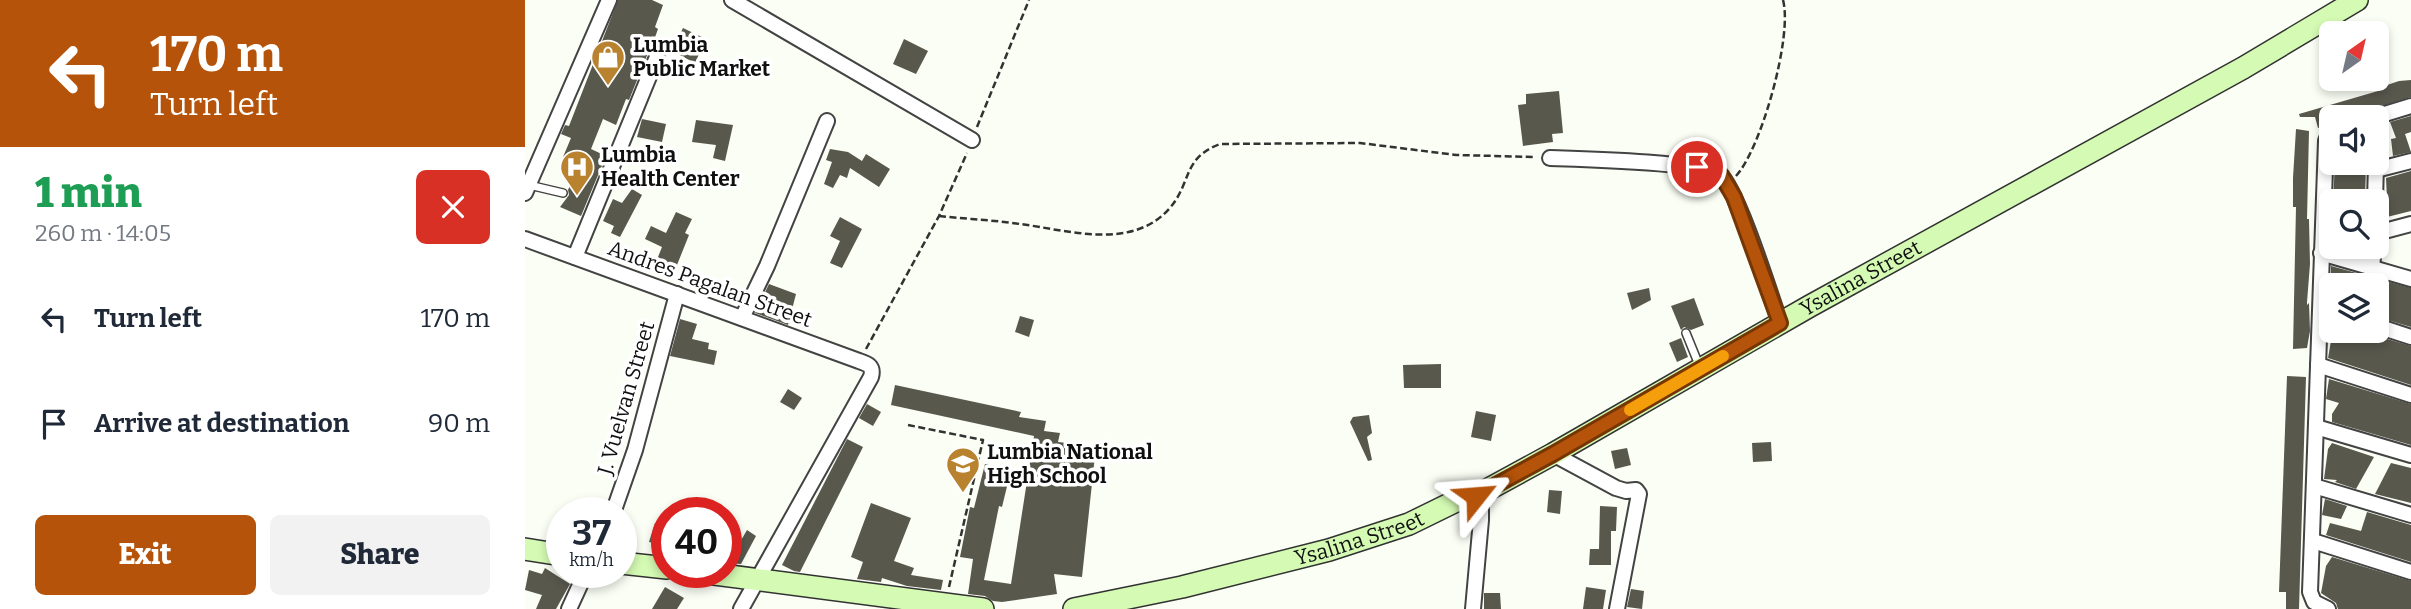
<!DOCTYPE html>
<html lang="en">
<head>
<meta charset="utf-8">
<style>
	body { margin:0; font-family:Bitter,serif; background:#f2f2f3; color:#1f2937; height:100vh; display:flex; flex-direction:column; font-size:26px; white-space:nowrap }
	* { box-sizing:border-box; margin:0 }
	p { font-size:23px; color:#747a83 }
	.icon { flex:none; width:38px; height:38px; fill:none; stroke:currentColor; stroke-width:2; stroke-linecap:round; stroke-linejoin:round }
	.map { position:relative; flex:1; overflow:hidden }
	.sheet { display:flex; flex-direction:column; background:#fff; width:525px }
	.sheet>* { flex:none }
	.banner { background:#b45309; color:#fff; overflow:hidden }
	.needle { width:46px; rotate:34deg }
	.controls { position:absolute; left:1794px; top:21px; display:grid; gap:14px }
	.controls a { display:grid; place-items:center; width:70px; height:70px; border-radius:10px; background:#fff; box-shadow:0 4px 10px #0003; font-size:35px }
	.speed { position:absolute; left:21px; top:497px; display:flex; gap:14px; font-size:35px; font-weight:700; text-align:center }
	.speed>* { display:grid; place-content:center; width:91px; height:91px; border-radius:50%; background:#fff; box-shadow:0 4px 10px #0003; line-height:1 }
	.speed small { font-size:18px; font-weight:400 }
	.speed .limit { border:10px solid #d22; background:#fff; color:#111 }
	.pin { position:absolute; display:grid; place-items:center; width:60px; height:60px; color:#fff; margin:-30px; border:4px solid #fff; border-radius:50%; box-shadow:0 2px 7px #0007 }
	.me { position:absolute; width:77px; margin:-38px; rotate:62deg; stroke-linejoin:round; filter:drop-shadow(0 0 5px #0008) }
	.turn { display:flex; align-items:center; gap:24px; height:147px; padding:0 35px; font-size:32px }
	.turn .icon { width:91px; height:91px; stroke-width:2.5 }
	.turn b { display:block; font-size:49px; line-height:60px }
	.round { display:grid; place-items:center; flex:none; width:74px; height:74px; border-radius:10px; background:#f2f2f3 }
	.headline { display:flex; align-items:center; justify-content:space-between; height:119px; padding:0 35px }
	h1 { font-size:42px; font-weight:800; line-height:52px; color:#1e9e55 }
	.primary-button { display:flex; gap:14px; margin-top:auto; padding:14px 35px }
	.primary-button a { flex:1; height:80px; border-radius:10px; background:#b45309; color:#fff; font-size:28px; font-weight:800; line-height:80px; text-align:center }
	.primary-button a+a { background:#f2f2f3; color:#1f2937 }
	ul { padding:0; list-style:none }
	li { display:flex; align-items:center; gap:21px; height:105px; padding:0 35px }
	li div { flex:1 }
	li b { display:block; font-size:26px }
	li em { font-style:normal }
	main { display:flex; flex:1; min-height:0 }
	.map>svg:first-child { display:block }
	.building { fill:#58584d }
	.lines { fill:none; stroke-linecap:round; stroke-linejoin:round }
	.lane-casing { stroke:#434343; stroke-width:10 }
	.street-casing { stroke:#434343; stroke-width:18 }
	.secondary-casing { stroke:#323232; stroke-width:24 }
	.path { stroke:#323232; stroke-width:2.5; stroke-dasharray:7 3.5; stroke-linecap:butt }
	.lane { stroke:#fff; stroke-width:7 }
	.street { stroke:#fff; stroke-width:14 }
	.secondary { stroke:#d4fab3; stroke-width:21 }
	.route-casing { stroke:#753606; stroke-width:18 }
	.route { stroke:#b45309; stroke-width:12 }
	.slow { stroke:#f59e0b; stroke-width:12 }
	.labels { text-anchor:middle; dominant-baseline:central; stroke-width:7; stroke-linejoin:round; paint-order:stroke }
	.poi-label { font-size:21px; font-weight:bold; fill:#101010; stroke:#fff; text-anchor:start }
	.street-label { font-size:21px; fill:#101010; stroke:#fff }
</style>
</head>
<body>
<main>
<section class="sheet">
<div class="banner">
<div class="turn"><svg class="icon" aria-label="left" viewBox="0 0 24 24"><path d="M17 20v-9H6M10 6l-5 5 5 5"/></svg><div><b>170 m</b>Turn left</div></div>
</div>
<div class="headline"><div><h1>1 min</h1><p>260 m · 14:05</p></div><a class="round" style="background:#d93025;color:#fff"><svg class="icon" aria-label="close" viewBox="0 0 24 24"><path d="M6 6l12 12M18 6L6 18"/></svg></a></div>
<ul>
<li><svg class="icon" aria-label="left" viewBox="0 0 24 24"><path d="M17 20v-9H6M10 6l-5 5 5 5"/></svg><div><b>Turn left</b></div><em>170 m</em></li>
<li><svg class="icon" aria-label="arrive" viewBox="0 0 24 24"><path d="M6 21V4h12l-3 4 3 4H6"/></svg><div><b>Arrive at destination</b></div><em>90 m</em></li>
</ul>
<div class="primary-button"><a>Exit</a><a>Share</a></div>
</section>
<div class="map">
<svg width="1886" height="609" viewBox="0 0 1886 609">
	<rect width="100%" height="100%" fill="#fafef4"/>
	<g class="building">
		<path d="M 93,0 L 127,0 L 138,5 L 130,27 L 133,29 L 128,43 L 130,44 L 123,53 L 104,100 L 101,99 L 91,125 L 78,119 L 66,149 L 81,156 L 56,216 L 35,207 L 44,195 L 43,190 L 57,159 L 38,157 L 46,138 L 36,134 L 40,125 L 44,126 Z"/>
		<path d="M 158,28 L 181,39 L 170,63 L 147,51 Z"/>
		<path d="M 379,39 L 403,51 L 391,74 L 368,64 Z"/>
		<path d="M 1886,80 L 1886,97 L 1823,117 L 1802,117 L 1803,120 L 1796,127 L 1793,128 L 1790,117 L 1775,117 L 1774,114 L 1853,91 L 1853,88 L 1874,81 Z"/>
		<path d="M 1034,91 L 1038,133 L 1027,134 L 1028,142 L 998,146 L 993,105 L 1001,104 L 1001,94 Z"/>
		<path d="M 1886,116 L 1886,132 L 1880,134 L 1886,152 L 1868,156 L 1866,139 L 1871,138 L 1865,122 Z"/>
		<path d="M 117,119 L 141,124 L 137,142 L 112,137 Z"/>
		<path d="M 171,120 L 208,125 L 200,161 L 188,158 L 191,145 L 167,142 Z"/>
		<path d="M 1771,129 L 1784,131 L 1782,219 L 1784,219 L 1785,264 L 1782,302 L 1782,305 L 1784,303 L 1785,331 L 1782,348 L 1768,349 L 1771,207 L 1768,207 L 1768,178 Z"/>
		<path d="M 305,149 L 323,152 L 337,161 L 341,154 L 365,169 L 354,187 L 325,168 L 322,178 L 315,175 L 308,188 L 299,184 L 307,162 L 301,160 Z"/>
		<path d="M 1810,163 L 1841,163 L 1840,201 L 1808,201 Z"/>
		<path d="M 1886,171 L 1886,211 L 1862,217 L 1859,204 L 1862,200 L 1861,178 Z"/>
		<path d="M 107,189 L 117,195 L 95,237 L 86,233 L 89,226 L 78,221 L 88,199 L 97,203 Z"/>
		<path d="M 151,212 L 167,219 L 160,233 L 164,235 L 150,270 L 131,262 L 137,247 L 120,239 L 126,226 L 141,233 Z"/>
		<path d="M 315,217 L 337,229 L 317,268 L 305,263 L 315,241 L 305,236 Z"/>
		<path d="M 1806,266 L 1886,288 L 1886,327 L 1852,317 L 1852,285 L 1806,283 Z"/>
		<path d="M 244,284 L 271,294 L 263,325 L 230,313 Z"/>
		<path d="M 1124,288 L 1126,300 L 1107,310 L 1102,293 Z"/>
		<path d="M 1169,298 L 1179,325 L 1166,330 L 1159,327 L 1156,330 L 1146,306 Z"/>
		<path d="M 495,316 L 509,320 L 504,337 L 490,332 Z"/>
		<path d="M 155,319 L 172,324 L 167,339 L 184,343 L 183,349 L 192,351 L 189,365 L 145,356 Z"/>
		<path d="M 1804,331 L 1844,331 L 1849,335 L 1886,346 L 1886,385 L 1803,358 L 1806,341 L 1804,341 Z"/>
		<path d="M 1156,338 L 1163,357 L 1152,362 L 1144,343 Z"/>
		<path d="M 916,364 L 916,388 L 879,388 L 878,365 Z"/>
		<path d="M 1762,376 L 1781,377 L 1774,609 L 1761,609 L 1761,592 L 1754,592 Z"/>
		<path d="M 1804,379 L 1886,404 L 1886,445 L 1807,422 L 1807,414 L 1814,403 L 1801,399 Z"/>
		<path d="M 370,385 L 496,412 L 494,417 L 521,421 L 519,431 L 535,433 L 533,442 L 571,446 L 557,577 L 529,574 L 532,594 L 477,602 L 468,601 L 460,596 L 443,594 L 448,559 L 435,557 L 445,507 L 449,508 L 460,464 L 486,470 L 477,507 L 474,506 L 459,580 L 486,584 L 509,436 L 366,405 Z"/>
		<path d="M 263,389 L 277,398 L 269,410 L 255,402 Z"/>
		<path d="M 342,404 L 356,412 L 348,426 L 334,418 Z"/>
		<path d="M 951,411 L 971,415 L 966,441 L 946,437 Z"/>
		<path d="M 844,415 L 847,433 L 842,437 L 847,460 L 843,461 L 825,422 L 828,417 Z"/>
		<path d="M 322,439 L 338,447 L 275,572 L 269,571 L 257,565 Z"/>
		<path d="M 1246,442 L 1247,461 L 1228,462 L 1227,443 Z"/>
		<path d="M 1807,443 L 1849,457 L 1831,489 L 1810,482 L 1812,480 L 1799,479 L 1803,449 Z"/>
		<path d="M 1102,448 L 1106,465 L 1090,469 L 1086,451 Z"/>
		<path d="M 1866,463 L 1886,468 L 1886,503 L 1850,494 Z"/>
		<path d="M 1024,490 L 1037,491 L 1035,514 L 1022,512 Z"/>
		<path d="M 1800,499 L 1822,506 L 1816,519 L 1797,515 Z"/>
		<path d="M 346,503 L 386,518 L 369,561 L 389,568 L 386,575 L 418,580 L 416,590 L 382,586 L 357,578 L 356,582 L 332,579 L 338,562 L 326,557 Z"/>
		<path d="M 1075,506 L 1092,507 L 1091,531 L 1086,531 L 1086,565 L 1064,565 L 1065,549 L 1074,549 Z"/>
		<path d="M 1842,512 L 1886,525 L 1886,562 L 1801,535 L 1805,523 L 1836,531 Z"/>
		<path d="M 130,523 L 142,526 L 139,545 L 124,542 Z"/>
		<path d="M 222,530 L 231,536 L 216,564 L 203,563 Z"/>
		<path d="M 1807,557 L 1886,581 L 1886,609 L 1813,609 L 1811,603 L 1796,593 L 1801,566 Z"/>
		<path d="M 20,568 L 45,584 L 31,609 L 11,609 L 17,595 L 0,590 L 4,570 L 17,574 Z"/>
		<path d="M 140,587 L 159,598 L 152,609 L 127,609 Z"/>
		<path d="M 1061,587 L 1081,590 L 1078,609 L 1058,609 Z"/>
		<path d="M 1106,589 L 1119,591 L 1117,609 L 1102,607 Z"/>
		<path d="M 959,593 L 975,593 L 976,609 L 959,609 Z"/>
	</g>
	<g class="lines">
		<g class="lane-casing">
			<g id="lane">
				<path d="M 4,185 L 38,193"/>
				<path d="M 1161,333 L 1174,365"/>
			</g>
		</g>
		<g class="street-casing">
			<g id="street">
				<path d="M 207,0 L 447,140"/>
				<path d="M 1850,117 L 1886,106"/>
				<path d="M 1852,144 L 1852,117"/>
				<path d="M 1025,158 C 1054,159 1178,162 1195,175 C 1212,188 1246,297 1255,323"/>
				<path d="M 1851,170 L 1886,161"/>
				<path d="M 0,193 L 84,0"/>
				<path d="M 1850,201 L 1851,163"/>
				<path d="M 1852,233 L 1886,224"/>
				<path d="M 0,239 L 334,361 C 343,364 349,366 346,377 L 216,609"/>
				<path d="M 1796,253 L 1886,279"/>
				<path d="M 50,257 L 132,57"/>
				<path d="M 1847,268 L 1849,247"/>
				<path d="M 217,318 L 242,266 L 302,121"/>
				<path d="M 1852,326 L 1886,337"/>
				<path d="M 1793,365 L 1886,395"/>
				<path d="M 1791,427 L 1886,455"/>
				<path d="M 1028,454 L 1091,488 L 1101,491 L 1111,490 L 1114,494 L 1092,609"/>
				<path d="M 1789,486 L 1886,515"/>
				<path d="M 88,513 L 110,450 L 152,294"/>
				<path d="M 1788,541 L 1886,572"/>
				<path d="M 44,609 L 61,572"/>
				<path d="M 948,609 L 956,520 L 956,506 L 951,496"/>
				<path d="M 1803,609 L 1789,602 L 1785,592 L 1801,141 L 1806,129"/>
			</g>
		</g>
		<g class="secondary-casing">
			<g id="secondary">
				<path d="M 0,549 L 37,555"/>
				<path d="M 96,563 L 142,568"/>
				<path d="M 174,572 L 458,609"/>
				<path id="s1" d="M 549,609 L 657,587 L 804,550 L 884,524 L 933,500 L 951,496 L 1028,454 L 1285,306 L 1718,68 L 1832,0"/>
			</g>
		</g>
		<g class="path">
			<path d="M 452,127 L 504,0"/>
			<path d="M 1211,176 C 1236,149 1268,36 1258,0"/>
			<path d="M 414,216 C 441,219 468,220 495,224 C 542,230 606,251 644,209 C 667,183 657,158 695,144 L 835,143 L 931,155 L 1011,157"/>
			<path d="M 341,349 L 414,216 L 442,153"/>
			<path d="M 383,425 L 458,440 L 424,587"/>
		</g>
		<use href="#lane" class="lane"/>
		<use href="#street" class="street"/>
		<use href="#secondary" class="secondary"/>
	</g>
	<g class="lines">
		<g class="route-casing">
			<path id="route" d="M 951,496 L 1028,454 L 1255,323 L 1209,197 L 1196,175 L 1185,170 L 1172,167"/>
		</g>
		<use href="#route" class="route"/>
		<path class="slow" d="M 1105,410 L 1198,356"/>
	</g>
	<defs>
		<g id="shop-pin" transform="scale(1.75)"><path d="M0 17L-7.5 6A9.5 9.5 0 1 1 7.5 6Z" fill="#b9822f" stroke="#fff"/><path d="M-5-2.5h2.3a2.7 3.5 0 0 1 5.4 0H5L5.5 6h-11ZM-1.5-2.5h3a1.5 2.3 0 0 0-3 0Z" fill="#fff"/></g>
		<g id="hospital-pin" transform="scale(1.75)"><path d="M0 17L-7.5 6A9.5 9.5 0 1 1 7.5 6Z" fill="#b9822f" stroke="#fff"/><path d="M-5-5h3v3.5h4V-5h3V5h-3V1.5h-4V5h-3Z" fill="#fff"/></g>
		<g id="school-pin" transform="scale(1.75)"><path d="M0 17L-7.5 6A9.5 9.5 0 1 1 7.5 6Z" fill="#b9822f" stroke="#fff"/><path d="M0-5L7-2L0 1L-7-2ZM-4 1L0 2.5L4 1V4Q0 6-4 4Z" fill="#fff"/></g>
	</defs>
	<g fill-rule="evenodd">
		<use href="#shop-pin" x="83" y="57"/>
		<use href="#hospital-pin" x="52" y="167"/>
		<use href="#school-pin" x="438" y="464"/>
	</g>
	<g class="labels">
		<g class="poi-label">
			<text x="108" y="45">Lumbia<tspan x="108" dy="24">Public Market</tspan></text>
			<text x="76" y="155">Lumbia<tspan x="76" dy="24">Health Center</tspan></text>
			<text x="462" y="452">Lumbia National<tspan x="462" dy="24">High School</tspan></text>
		</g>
		<g class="street-label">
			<text stroke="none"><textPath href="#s1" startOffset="861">Ysalina Street</textPath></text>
			<text transform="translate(185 284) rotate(20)">Andres Pagalan Street</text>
			<text transform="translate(101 398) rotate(-74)">J. Vuelvan Street</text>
			<text stroke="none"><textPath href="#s1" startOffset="294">Ysalina Street</textPath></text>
		</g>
	</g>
</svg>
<div class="controls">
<a><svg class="needle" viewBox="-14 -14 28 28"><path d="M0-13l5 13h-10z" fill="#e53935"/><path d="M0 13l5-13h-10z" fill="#747a83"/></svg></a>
<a><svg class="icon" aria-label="sound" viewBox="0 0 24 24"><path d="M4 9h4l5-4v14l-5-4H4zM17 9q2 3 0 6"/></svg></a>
<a><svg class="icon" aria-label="search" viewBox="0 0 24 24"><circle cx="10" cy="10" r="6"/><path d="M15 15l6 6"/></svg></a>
<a><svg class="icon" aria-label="layers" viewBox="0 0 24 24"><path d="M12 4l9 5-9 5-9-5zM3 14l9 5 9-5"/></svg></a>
</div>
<div class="speed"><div>37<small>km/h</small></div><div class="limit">40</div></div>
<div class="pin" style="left:1172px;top:167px;background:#d93025"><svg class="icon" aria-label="arrive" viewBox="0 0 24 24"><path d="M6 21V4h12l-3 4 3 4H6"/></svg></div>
<svg class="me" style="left:951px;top:496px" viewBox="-20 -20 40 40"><path d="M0-17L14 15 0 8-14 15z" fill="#b45309" stroke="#fff" stroke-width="4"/></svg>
</div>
</main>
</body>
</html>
